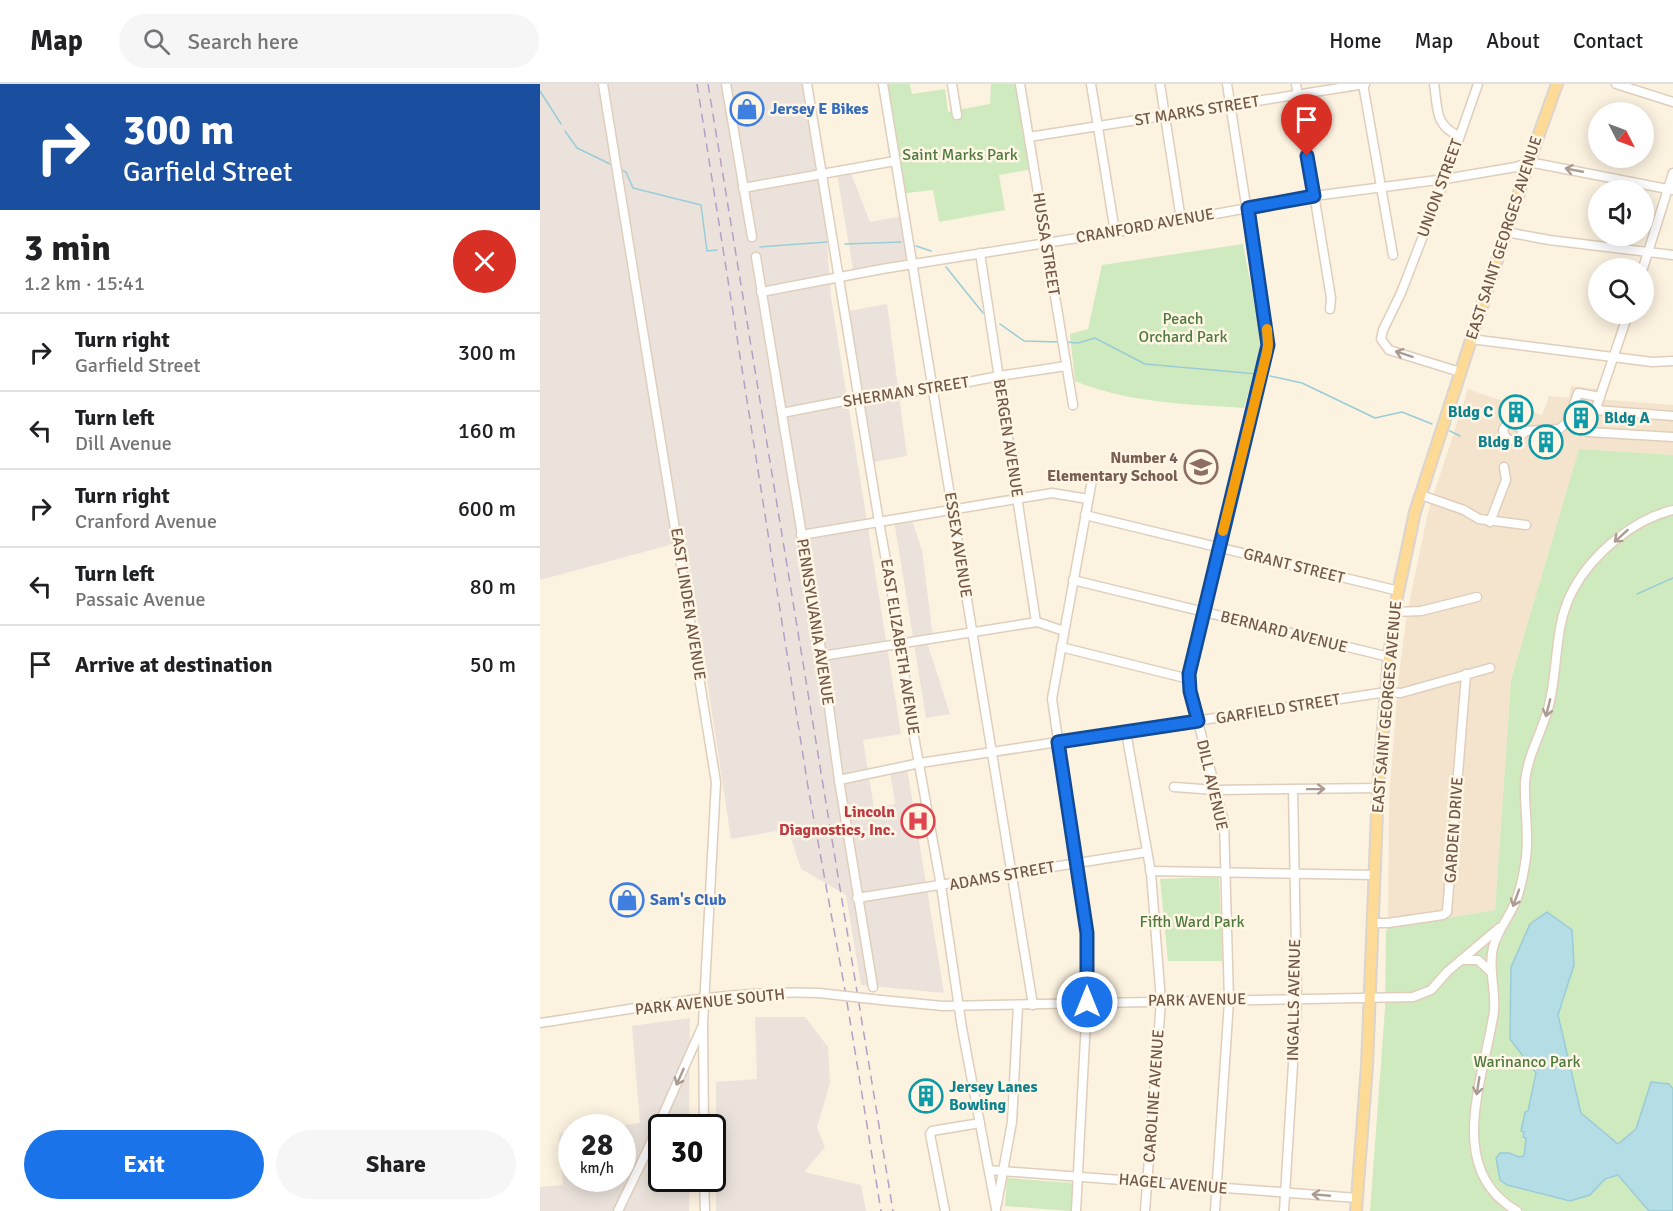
<!DOCTYPE html>
<html lang="en">
<head>
<meta charset="utf-8">
<style>
	body { margin:0; font-family:Signika,sans-serif; background:#f6f6f6; color:#202124; height:100vh; display:flex; flex-direction:column; font-size:22px; white-space:nowrap }
	* { box-sizing:border-box; margin:0 }
	p { font-size:20px; color:#757577 }
	.icon { flex:none; width:33px; height:33px; fill:none; stroke:currentColor; stroke-width:2; stroke-linecap:round; stroke-linejoin:round }
	.map { position:relative; flex:1; overflow:hidden }
	.side { display:flex; flex-direction:column; background:#fff; width:540px }
	.side>* { flex:none }
	.hud { background:#1a4fa0; color:#fff; overflow:hidden }
	.needle { width:39px; rotate:132deg }
	.fabs { position:absolute; left:1048px; top:18px; display:grid; gap:12px }
	.fabs a { display:grid; place-items:center; width:66px; height:66px; border-radius:50%; background:#fff; box-shadow:0 3px 15px #0003; font-size:30px }
	.speed { position:absolute; left:18px; top:1030px; display:flex; gap:12px; font-size:30px; font-weight:700; text-align:center }
	.speed>* { display:grid; place-content:center; width:78px; height:78px; border-radius:50%; background:#fff; box-shadow:0 3px 15px #0003; line-height:1 }
	.speed small { font-size:15px; font-weight:400 }
	.speed .limit { border:3px solid #111; border-radius:9px; background:#fff; color:#111 }
	.pin { position:absolute; display:grid; place-items:center; width:51px; height:51px; color:#fff; margin:-62px -26px; border-radius:50% 50% 50% 0; rotate:-45deg; box-shadow:0 0 6px #0007 }
	.pin .icon { rotate:45deg }
	.me { position:absolute; width:66px; margin:-33px; rotate:0deg; stroke-linejoin:round; filter:drop-shadow(0 0 4px #0008) }
	.turn { display:flex; align-items:center; gap:21px; height:126px; padding:0 24px; font-size:27px }
	.turn .icon { width:78px; height:78px; stroke-width:2.5 }
	.turn b { display:block; font-size:42px; line-height:51px }
	.round { display:grid; place-items:center; flex:none; width:63px; height:63px; border-radius:32px; background:#f6f6f6 }
	.overview { display:flex; align-items:center; justify-content:space-between; height:102px; padding:0 24px }
	h1 { font-size:36px; font-weight:800; line-height:45px }
	.action { display:flex; gap:12px; margin-top:auto; padding:12px 24px }
	.action a { flex:1; height:69px; border-radius:36px; background:#1a73e8; color:#fff; font-size:24px; font-weight:800; line-height:69px; text-align:center }
	.action a+a { background:#f6f6f6; color:#202124 }
	ul { padding:0; list-style:none }
	li { display:flex; align-items:center; gap:18px; height:78px; padding:0 24px; border-top:2px solid #e0e0e0 }
	li div { flex:1 }
	li b { display:block; font-size:22px }
	li em { font-style:normal }
	header { display:flex; align-items:center; gap:36px; box-sizing:border-box; height:84px; padding:0 30px; background:#fff; border-bottom:2px solid #e0e0e0 }
	header strong { font-size:28px }
	nav { display:flex; gap:33px; margin-inline-start:auto; font-size:21px }
	.search { width:420px; height:54px; background:#f6f6f6; display:flex; align-items:center; gap:15px; box-sizing:border-box; padding:0 21px; border-radius:33px; color:#757577; font-size:22px }
	main { display:flex; flex:1; min-height:0 }
	.map>svg:first-child { display:block }
	.residential { fill:#f4e4ce }
	.industrial { fill:#ebe3db }
	.green { fill:#cfeabe }
	.water { fill:#b4dde6; stroke:#9accd8; stroke-width:1.5 }
	.lines { fill:none; stroke-linecap:round; stroke-linejoin:round }
	.stream { stroke:#9accd8; stroke-width:1.5 }
	.minor-casing { stroke:#e0cebc; stroke-width:11 }
	.major-casing { stroke:#dbd4cf; stroke-width:14 }
	.minor { stroke:#fff; stroke-width:8 }
	.major { stroke:#fdda96; stroke-width:10 }
	.rail { stroke:#b59fc5; stroke-width:1.5; stroke-dasharray:9 6; stroke-linecap:butt }
	.minor-bridge-casing { stroke:#e0cebc; stroke-width:11; stroke-linecap:butt }
	.minor-bridge { stroke:#fff; stroke-width:8 }
	.oneway { stroke:#ab9b91 }
	.route-casing { stroke:#114b97; stroke-width:15 }
	.route { stroke:#1a73e8; stroke-width:10 }
	.slow { stroke:#f59e0b; stroke-width:10 }
	.labels { text-anchor:middle; dominant-baseline:central; stroke-width:5; stroke-linejoin:round; paint-order:stroke }
	.shop-label { font-size:16px; font-weight:bold; fill:#366cbe; stroke:#fff6e6; text-anchor:start }
	.street-label { font-size:16px; fill:#735847; stroke:#fff6e6 }
	.park-label { font-size:16px; fill:#4e793f; stroke:#fff6e6 }
	.culture-label { font-size:16px; font-weight:bold; fill:#0d838f; stroke:#fff6e6; text-anchor:end }
	.education-label { font-size:16px; font-weight:bold; fill:#785e54; stroke:#fff6e6; text-anchor:end }
	.health-label { font-size:16px; font-weight:bold; fill:#be3a42; stroke:#fff6e6; text-anchor:end }
</style>
</head>
<body>
<header>
<strong>Map</strong>
<div class="search"><svg class="icon" aria-label="search" viewBox="0 0 24 24"><circle cx="10" cy="10" r="6"/><path d="M15 15l6 6"/></svg>Search here</div>
<nav><a>Home</a><a>Map</a><a>About</a><a>Contact</a></nav>
</header>
<main>
<section class="side">
<div class="hud">
<div class="turn"><svg class="icon" aria-label="right" viewBox="0 0 24 24"><path d="M7 20v-9h11M14 6l5 5-5 5"/></svg><div><b>300 m</b>Garfield Street</div></div>
</div>
<div class="overview"><div><h1>3 min</h1><p>1.2 km · 15:41</p></div><a class="round" style="background:#d93025;color:#fff"><svg class="icon" aria-label="close" viewBox="0 0 24 24"><path d="M6 6l12 12M18 6L6 18"/></svg></a></div>
<ul>
<li><svg class="icon" aria-label="right" viewBox="0 0 24 24"><path d="M7 20v-9h11M14 6l5 5-5 5"/></svg><div><b>Turn right</b><p>Garfield Street</p></div><em>300 m</em></li>
<li><svg class="icon" aria-label="left" viewBox="0 0 24 24"><path d="M17 20v-9H6M10 6l-5 5 5 5"/></svg><div><b>Turn left</b><p>Dill Avenue</p></div><em>160 m</em></li>
<li><svg class="icon" aria-label="right" viewBox="0 0 24 24"><path d="M7 20v-9h11M14 6l5 5-5 5"/></svg><div><b>Turn right</b><p>Cranford Avenue</p></div><em>600 m</em></li>
<li><svg class="icon" aria-label="left" viewBox="0 0 24 24"><path d="M17 20v-9H6M10 6l-5 5 5 5"/></svg><div><b>Turn left</b><p>Passaic Avenue</p></div><em>80 m</em></li>
<li><svg class="icon" aria-label="arrive" viewBox="0 0 24 24"><path d="M6 21V4h12l-3 4 3 4H6"/></svg><div><b>Arrive at destination</b></div><em>50 m</em></li>
</ul>
<div class="action"><a>Exit</a><a>Share</a></div>
</section>
<div class="map">
<svg width="1133" height="1127" viewBox="0 0 1133 1127">
	<rect width="100%" height="100%" fill="#fcf2e0"/>
	<path class="residential" d="M 1031,302 L 1058,305 L 1055,317 L 1068,316 L 1133,321 L 1133,371 L 1039,365 L 971,596 L 955,826 L 848,844 L 849,713 L 859,590 L 867,530 L 888,428 L 928,305 L 1002,331 L 1009,312 L 1029,314 Z"/>
	<g class="industrial">
		<path d="M 0,0 L 267,0 L 282,90 L 291,213 L 361,650 L 323,656 L 334,724 L 355,720 L 350,687 L 367,684 L 404,909 L 321,901 L 306,811 L 261,785 L 248,745 L 191,755 L 153,504 L 145,505 L 137,459 L 0,496 Z"/>
		<path d="M 310,87 L 330,138 L 362,132 L 371,181 L 314,191 L 297,90 Z"/>
		<path d="M 347,220 L 367,372 L 334,378 L 309,227 Z"/>
		<path d="M 371,433 L 382,467 L 393,554 L 386,555 L 410,630 L 386,634 L 354,436 Z"/>
		<path d="M 215,933 L 265,933 L 288,963 L 290,999 L 277,1043 L 285,1063 L 264,1088 L 321,1101 L 326,1127 L 176,1127 L 176,998 L 217,995 Z"/>
		<path d="M 150,934 L 149,1044 L 122,1044 L 122,1095 L 149,1095 L 149,1127 L 0,1127 L 0,1103 L 23,1101 L 19,1050 L 31,1048 L 32,1095 L 82,1095 L 82,1044 L 61,1044 L 100,1039 L 92,942 Z"/>
	</g>
	<g class="green">
		<path d="M 339,0 L 370,0 L 372,10 L 405,5 L 408,28 L 450,20 L 451,0 L 480,0 L 494,85 L 459,91 L 465,126 L 399,138 L 393,106 L 358,110 Z"/>
		<path d="M 703,160 L 722,259 L 704,324 C 646,320 589,319 535,297 L 530,250 L 548,245 L 562,181 Z"/>
		<path d="M 1039,365 L 1133,371 L 1133,1127 L 830,1127 L 845,925 L 846,847 L 848,844 L 955,826 L 971,596 Z"/>
		<path d="M 649,794 L 679,794 L 683,877 L 628,877 L 620,795 Z"/>
		<path d="M 467,1094 L 533,1099 L 531,1127 L 465,1122 Z"/>
	</g>
	<path class="water" d="M 1007,828 L 1032,846 L 1034,881 L 1018,931 L 1041,1029 L 1078,1060 L 1096,1045 L 1111,998 L 1129,1000 L 1133,1005 L 1133,1127 L 1109,1127 L 1078,1091 L 1065,1095 L 1050,1111 L 1030,1117 L 967,1101 L 960,1096 L 956,1074 L 960,1069 L 969,1069 L 979,1073 L 984,1072 L 986,1054 L 983,1053 L 984,1048 L 981,1047 L 985,1028 L 988,1027 L 996,989 L 970,955 L 971,883 L 990,840 Z"/>
	<g class="lines">
		<g class="stream">
			<path d="M 0,7 L 21,40"/>
			<path d="M 25,47 L 37,64 L 70,80"/>
			<path d="M 81,86 L 86,88 L 93,104 L 161,121 L 167,167 L 177,166"/>
			<path d="M 305,160 L 361,158"/>
			<path d="M 376,162 L 391,167"/>
			<path d="M 220,163 L 287,158"/>
			<path d="M 406,183 L 443,229"/>
			<path d="M 460,240 L 484,257 L 518,258"/>
			<path d="M 526,258 L 538,259 L 555,254 L 605,280 L 717,290"/>
			<path d="M 730,292 L 762,299 L 835,334 L 862,328 L 892,340"/>
			<path d="M 910,347 L 920,352"/>
			<path d="M 1097,510 L 1133,494"/>
		</g>
		<g class="minor-casing">
			<g id="minor">
				<path d="M 63,0 L 176,698 L 163,940 L 164,1044"/>
				<path d="M 186,0 L 212,153"/>
				<path d="M 267,0 L 339,438 L 361,559 L 368,619 L 401,802 L 422,944 L 456,1125"/>
				<path d="M 343,0 L 493,921"/>
				<path d="M 412,0 L 417,31"/>
				<path d="M 480,0 L 533,321"/>
				<path d="M 551,0 L 575,148"/>
				<path d="M 620,0 L 641,136"/>
				<path d="M 756,0 L 791,214 L 790,225"/>
				<path d="M 823,0 L 853,171"/>
				<path d="M 894,0 C 898,24 894,41 919,52"/>
				<path d="M 1076,0 L 1133,18"/>
				<path d="M 489,53 L 825,0"/>
				<path d="M 203,104 L 355,77"/>
				<path d="M 966,148 L 1009,156 L 1133,171"/>
				<path d="M 440,169 L 496,538"/>
				<path d="M 216,173 L 282,572 L 299,696 L 333,903"/>
				<path d="M 1103,184 L 1133,89"/>
				<path d="M 221,208 L 342,185 L 582,147 L 774,112 L 905,95 L 976,83 L 989,78 L 1133,106"/>
				<path d="M 1088,230 L 1048,348 L 1133,353"/>
				<path d="M 931,255 L 1112,278 L 1133,277"/>
				<path d="M 920,288 L 849,266 L 841,255 L 843,246 L 861,209 L 905,95 L 938,0"/>
				<path d="M 1056,326 L 1133,332"/>
				<path d="M 242,329 L 319,314 L 393,305 L 459,292 L 526,282"/>
				<path d="M 986,347 L 976,356 C 969,357 964,354 963,346 L 966,341 L 971,339 L 986,347 L 1019,345 L 1028,338 L 1038,309 L 1060,313"/>
				<path d="M 881,411 L 924,426 L 939,435 L 986,441"/>
				<path d="M 545,431 L 859,507"/>
				<path d="M 950,438 L 966,396 L 964,383"/>
				<path d="M 261,451 L 512,409 L 548,415"/>
				<path d="M 533,496 L 849,573"/>
				<path d="M 855,528 L 881,527 L 937,513"/>
				<path d="M 521,563 L 649,595"/>
				<path d="M 282,572 L 497,538 L 524,547"/>
				<path d="M 586,648 L 611,789 L 621,917 L 605,1127"/>
				<path d="M 299,696 L 380,679 L 846,608 L 861,609 L 950,584"/>
				<path d="M 634,703 L 676,706 L 838,704"/>
				<path d="M 610,787 L 834,791"/>
				<path d="M 317,814 L 607,768"/>
				<path d="M 834,839 L 848,839 L 903,831 L 907,828 L 926,590"/>
				<path d="M 921,876 L 938,876 L 951,888"/>
				<path d="M 341,916 L 403,922 L 873,913 L 891,906 L 908,887 L 959,844"/>
				<path d="M 0,939 C 90,926 188,905 279,909"/>
				<path d="M 449,1086 L 817,1114"/>
				<path d="M 164,1095 L 165,1127"/>
				<path d="M 457,1120 L 472,1038 L 478,921"/>
				<path d="M 78,1127 L 106,1069 L 162,943"/>
				<path d="M 405,1127 L 390,1050 L 392,1047 L 440,1039"/>
				<path d="M 536,1127 L 547,916 L 547,849 L 512,615 L 552,396"/>
				<path d="M 675,1127 L 689,917 L 684,738 L 650,607 L 649,590 L 728,261 L 687,0"/>
				<path d="M 744,1127 L 757,915 L 753,705"/>
				<path d="M 977,1127 C 903,1085 945,992 954,927 C 956,906 948,885 953,864 C 957,847 968,835 975,819 C 980,807 983,793 985,780 C 990,754 984,725 985,698 C 987,673 1001,650 1008,625 C 1019,586 1013,542 1033,506 C 1052,470 1094,435 1133,426"/>
			</g>
		</g>
		<g class="major-casing">
			<path id="major" d="M 816,1127 L 827,982 L 838,704 L 849,573 L 857,513 L 875,428 L 989,78 L 1017,0"/>
		</g>
		<use href="#minor" class="minor"/>
		<use href="#major" class="major"/>
		<g class="rail">
			<path d="M 157,0 L 268,703 L 305,906 L 341,1127"/>
			<path d="M 168,0 L 353,1127"/>
		</g>
		<g class="minor-bridge-casing">
			<path id="minor-bridge" d="M 279,909 L 341,916"/>
		</g>
		<use href="#minor-bridge" class="minor-bridge"/>
	</g>
	<defs><path id="oneway-shaft" d="M-6 0H5M1.5-3L5.5 0L1.5 3" fill="none" stroke-width="1.6" stroke-linecap="round" stroke-linejoin="round" transform="scale(1.5)"/></defs>
	<g class="oneway">
		<use href="#oneway-shaft" transform="translate(1034 86) rotate(-169)"/>
		<use href="#oneway-shaft" transform="translate(864 270) rotate(-162)"/>
		<use href="#oneway-shaft" transform="translate(1081 452) rotate(138)"/>
		<use href="#oneway-shaft" transform="translate(1008 624) rotate(104)"/>
		<use href="#oneway-shaft" transform="translate(776 705) rotate(-1)"/>
		<use href="#oneway-shaft" transform="translate(976 814) rotate(110)"/>
		<use href="#oneway-shaft" transform="translate(140 993) rotate(114)"/>
		<use href="#oneway-shaft" transform="translate(938 1002) rotate(99)"/>
		<use href="#oneway-shaft" transform="translate(781 1111) rotate(-175)"/>
	</g>
	<g class="lines">
		<g class="route-casing">
			<path id="route" d="M 547,918 L 547,849 L 518,658 L 658,637 L 650,607 L 649,590 L 728,261 L 708,124 L 774,112 L 767,72"/>
		</g>
		<use href="#route" class="route"/>
		<path class="slow" d="M 683,447 L 727,268 L 728,261 L 727,245"/>
	</g>
	<defs>
		<g id="shop-ring" transform="scale(1.725)"><circle r="9.5" fill="#fff6e6" stroke="#3f7fe0" stroke-width="1.5"/><path d="M-5-2.5h2.3a2.7 3.5 0 0 1 5.4 0H5L5.5 6h-11ZM-1.5-2.5h3a1.5 2.3 0 0 0-3 0Z" fill="#3f7fe0"/></g>
		<g id="building-ring" transform="scale(1.725)"><circle r="9.5" fill="#fff6e6" stroke="#0f9aa8" stroke-width="1.5"/><path d="M-4-6H4V6H1V3H-1V6H-4ZM-2.5-4.3h1.7v1.8h-1.7ZM.8-4.3h1.7v1.8H.8ZM-2.5-1h1.7V.8h-1.7ZM.8-1h1.7V.8H.8Z" fill="#0f9aa8"/></g>
		<g id="school-ring" transform="scale(1.725)"><circle r="9.5" fill="#fff6e6" stroke="#8d6e63" stroke-width="1.5"/><path d="M0-5L7-2L0 1L-7-2ZM-4 1L0 2.5L4 1V4Q0 6-4 4Z" fill="#8d6e63"/></g>
		<g id="hospital-ring" transform="scale(1.725)"><circle r="9.5" fill="#fff6e6" stroke="#e0444e" stroke-width="1.5"/><path d="M-5-5h3v3.5h4V-5h3V5h-3V1.5h-4V5h-3Z" fill="#e0444e"/></g>
	</defs>
	<g fill-rule="evenodd">
		<use href="#shop-ring" x="207" y="25"/>
		<use href="#building-ring" x="976" y="328"/>
		<use href="#building-ring" x="1041" y="334"/>
		<use href="#building-ring" x="1006" y="358"/>
		<use href="#school-ring" x="661" y="383"/>
		<use href="#hospital-ring" x="378" y="737"/>
		<use href="#shop-ring" x="87" y="816"/>
		<use href="#building-ring" x="386" y="1012"/>
	</g>
	<g class="labels">
		<g class="shop-label">
			<text x="230" y="25">Jersey E Bikes</text>
			<text x="110" y="816">Sam's Club</text>
		</g>
		<g class="street-label">
			<text transform="translate(657 27) rotate(-9)">ST MARKS STREET</text>
			<text transform="translate(900 104) rotate(-70)">UNION STREET</text>
			<text transform="translate(605 142) rotate(-10)">CRANFORD AVENUE</text>
			<text transform="translate(964 154) rotate(-72)">EAST SAINT GEORGES AVENUE</text>
			<text transform="translate(506 160) rotate(81)">HUSSA STREET</text>
			<text transform="translate(366 308) rotate(-9)">SHERMAN STREET</text>
			<text transform="translate(468 354) rotate(81)">BERGEN AVENUE</text>
			<text transform="translate(418 461) rotate(81)">ESSEX AVENUE</text>
			<text transform="translate(754 482) rotate(14)">GRANT STREET</text>
			<text transform="translate(148 520) rotate(81)">EAST LINDEN AVENUE</text>
			<text transform="translate(275 538) rotate(81)">PENNSYLVANIA AVENUE</text>
			<text transform="translate(744 548) rotate(14)">BERNARD AVENUE</text>
			<text transform="translate(360 563) rotate(81)">EAST ELIZABETH AVENUE</text>
			<text transform="translate(847 623) rotate(-85)">EAST SAINT GEORGES AVENUE</text>
			<text transform="translate(738 625) rotate(-9)">GARFIELD STREET</text>
			<text transform="translate(672 701) rotate(77)">DILL AVENUE</text>
			<text transform="translate(914 746) rotate(-86)">GARDEN DRIVE</text>
			<text transform="translate(462 792) rotate(-10)">ADAMS STREET</text>
			<text transform="translate(657 916) rotate(-1)">PARK AVENUE</text>
			<text transform="translate(754 916) rotate(-89)">INGALLS AVENUE</text>
			<text transform="translate(170 918) rotate(-6)">PARK AVENUE SOUTH</text>
			<text transform="translate(614 1012) rotate(-86)">CAROLINE AVENUE</text>
			<text transform="translate(633 1100) rotate(5)">HAGEL AVENUE</text>
		</g>
		<g class="park-label">
			<text x="420" y="71">Saint Marks Park</text>
			<text x="643" y="235">Peach<tspan x="643" dy="18">Orchard Park</tspan></text>
			<text x="652" y="838">Fifth Ward Park</text>
			<text x="987" y="978">Warinanco Park</text>
		</g>
		<g class="culture-label">
			<text x="953" y="328">Bldg C</text>
			<text x="1064" y="334" text-anchor="start">Bldg A</text>
			<text x="983" y="358">Bldg B</text>
			<text x="409" y="1003" text-anchor="start">Jersey Lanes<tspan x="409" dy="18">Bowling</tspan></text>
		</g>
		<g class="education-label">
			<text x="638" y="374">Number 4<tspan x="638" dy="18">Elementary School</tspan></text>
		</g>
		<g class="health-label">
			<text x="355" y="728">Lincoln<tspan x="355" dy="18">Diagnostics, Inc.</tspan></text>
		</g>
	</g>
</svg>
<div class="fabs">
<a><svg class="needle" viewBox="-14 -14 28 28"><path d="M0-13l5 13h-10z" fill="#e53935"/><path d="M0 13l5-13h-10z" fill="#757577"/></svg></a>
<a><svg class="icon" aria-label="sound" viewBox="0 0 24 24"><path d="M4 9h4l5-4v14l-5-4H4zM17 9q2 3 0 6"/></svg></a>
<a><svg class="icon" aria-label="search" viewBox="0 0 24 24"><circle cx="10" cy="10" r="6"/><path d="M15 15l6 6"/></svg></a>
</div>
<div class="speed"><div>28<small>km/h</small></div><div class="limit">30</div></div>
<div class="pin" style="left:767px;top:72px;background:#d93025"><svg class="icon" aria-label="arrive" viewBox="0 0 24 24"><path d="M6 21V4h12l-3 4 3 4H6"/></svg></div>
<svg class="me" style="left:547px;top:918px" viewBox="-20 -20 40 40"><circle r="17" fill="#1a73e8" stroke="#fff" stroke-width="3"/><path d="M0-11L8 9 0 5-8 9z" fill="#fff"/></svg>
</div>
</main>
</body>
</html>
